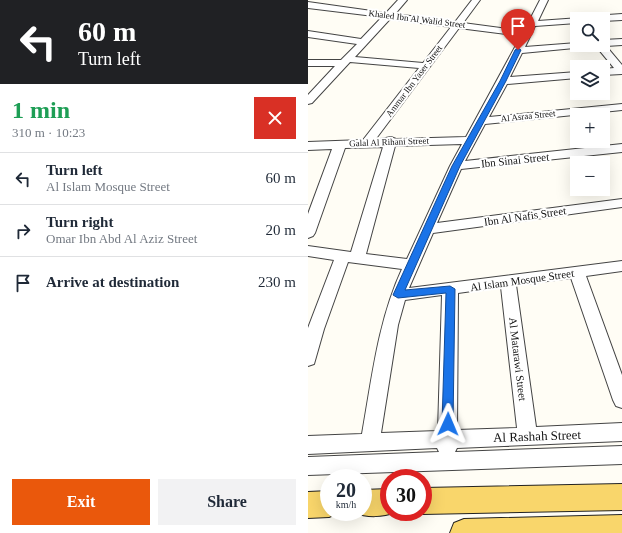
<!DOCTYPE html>
<html lang="en">
<head>
<meta charset="utf-8">
<style>
	body { margin:0; font-family:Georgia,serif; background:#f2f2f3; color:#1f2937; height:100vh; display:flex; flex-direction:column; font-size:15px; white-space:nowrap }
	* { box-sizing:border-box; margin:0 }
	p { font-size:13px; color:#747a83 }
	.icon { flex:none; width:22px; height:22px; fill:none; stroke:currentColor; stroke-width:2; stroke-linecap:round; stroke-linejoin:round }
	.map { position:relative; flex:1; overflow:hidden }
	.details { display:flex; flex-direction:column; background:#fff; width:308px }
	.details>* { flex:none }
	.top-card { background:#202124; color:#fff; overflow:hidden }
	.fabs { position:absolute; left:262px; top:12px; display:grid; gap:8px }
	.fabs a { display:grid; place-items:center; width:40px; height:40px; border-radius:0px; background:#fff; box-shadow:0 4px 16px #0002; font-size:20px }
	.speed { position:absolute; left:12px; top:469px; display:flex; gap:8px; font-size:20px; font-weight:700; text-align:center }
	.speed>* { display:grid; place-content:center; width:52px; height:52px; border-radius:50%; background:#fff; box-shadow:0 4px 16px #0002; line-height:1 }
	.speed small { font-size:10px; font-weight:400 }
	.speed .limit { border:6px solid #d22; background:#fff; color:#111 }
	.pin { position:absolute; display:grid; place-items:center; width:34px; height:34px; color:#fff; margin:-41px -17px; border-radius:50% 50% 50% 0; rotate:-45deg; box-shadow:0 0 4px #0007 }
	.pin .icon { rotate:45deg }
	.me { position:absolute; width:44px; margin:-22px; rotate:1deg; stroke-linejoin:round; filter:drop-shadow(0 0 3px #0008) }
	.turn { display:flex; align-items:center; gap:14px; height:84px; padding:0 12px; font-size:18px }
	.turn .icon { width:52px; height:52px; stroke-width:2.5 }
	.turn b { display:block; font-size:28px; line-height:34px }
	.round { display:grid; place-items:center; flex:none; width:42px; height:42px; border-radius:0px; background:#f2f2f3 }
	.summary { display:flex; align-items:center; justify-content:space-between; height:68px; padding:0 12px }
	h1 { font-size:24px; font-weight:700; line-height:30px; color:#1e9e55 }
	.action { display:flex; gap:8px; margin-top:auto; padding:8px 12px }
	.action a { flex:1; height:46px; border-radius:0px; background:#ea580c; color:#fff; font-size:16px; font-weight:700; line-height:46px; text-align:center }
	.action a+a { background:#f2f2f3; color:#1f2937 }
	ul { padding:0; list-style:none }
	li { display:flex; align-items:center; gap:12px; height:52px; padding:0 12px; border-top:1px solid #e0e1e3 }
	li div { flex:1 }
	li b { display:block; font-size:15px }
	li em { font-style:normal }
	main { display:flex; flex:1; min-height:0 }
	.map>svg:first-child { display:block }
	.lines { fill:none; stroke-linecap:round; stroke-linejoin:round }
	.minor-casing { stroke:#444; stroke-width:2 }
	.major-casing { stroke:#222; stroke-width:2 }
	.minor { fill:#fff; fill-rule:evenodd }
	.major { fill:#f9d66b; fill-rule:evenodd }
	.route { fill:#1a73e8; stroke:#114b97 }
	.labels { text-anchor:middle; dominant-baseline:central; stroke-width:4; stroke-linejoin:round; paint-order:stroke }
	.far-street-label { font-size:9px; fill:#111; stroke:#fff }
	.street-label { font-size:11px; fill:#111; stroke:#fff }
	.near-street-label { font-size:13px; fill:#111; stroke:#fff }
</style>
</head>
<body>
<main>
<section class="details">
<div class="top-card">
<div class="turn"><svg class="icon" aria-label="left" viewBox="0 0 24 24"><path d="M17 20v-9H6M10 6l-5 5 5 5"/></svg><div><b>60 m</b>Turn left</div></div>
</div>
<div class="summary"><div><h1>1 min</h1><p>310 m · 10:23</p></div><a class="round" style="background:#d93025;color:#fff"><svg class="icon" aria-label="close" viewBox="0 0 24 24"><path d="M6 6l12 12M18 6L6 18"/></svg></a></div>
<ul>
<li><svg class="icon" aria-label="left" viewBox="0 0 24 24"><path d="M17 20v-9H6M10 6l-5 5 5 5"/></svg><div><b>Turn left</b><p>Al Islam Mosque Street</p></div><em>60 m</em></li>
<li><svg class="icon" aria-label="right" viewBox="0 0 24 24"><path d="M7 20v-9h11M14 6l5 5-5 5"/></svg><div><b>Turn right</b><p>Omar Ibn Abd Al Aziz Street</p></div><em>20 m</em></li>
<li><svg class="icon" aria-label="arrive" viewBox="0 0 24 24"><path d="M6 21V4h12l-3 4 3 4H6"/></svg><div><b>Arrive at destination</b></div><em>230 m</em></li>
</ul>
<div class="action"><a>Exit</a><a>Share</a></div>
</section>
<div class="map">
<svg width="314" height="533" viewBox="0 0 314 533">
	<rect width="100%" height="100%" fill="#fffdf5"/>
	<g class="lines">
		<g class="minor-casing">
			<g id="minor">
				<path d="M 90,0 L 99,0 L 87,14 L 147,22 L 164,0 L 172,0 L 155,23 L 216,31 L 232,0 L 240,0 L 230,21 L 272,18 L 269,19 L 269,23 L 227,26 L 217,47 L 269,43 L 269,45 L 279,45 L 277,47 L 214,53 L 202,77 L 269,72 L 269,78 L 199,84 L 181,117 L 314,104 L 314,110 L 177,124 L 157,161 L 314,144 L 314,152 L 153,169 L 129,223 L 314,199 L 314,207 L 125,233 L 101,288 L 314,261 L 314,271 L 278,276 L 314,375 L 314,408 L 308,406 L 305,400 L 263,278 L 208,285 L 228,427 L 314,423 L 314,441 L 149,448 L 147,452 L 314,446 L 314,464 L 0,475 L 0,457 L 131,452 L 129,448 L 0,454 L 0,436 L 54,434 C 64,378 70,321 94,269 L 40,262 L 16,329 L 6,364 L 0,366 L 0,328 L 26,260 L 0,256 L 0,246 L 43,252 L 75,147 L 37,148 L 7,233 L 5,236 L 0,238 L 0,214 L 24,149 L 0,150 L 0,142 L 55,140 L 111,68 L 42,62 L 4,103 L 0,104 L 0,95 L 27,66 L 0,66 L 0,60 L 33,60 L 49,44 L 0,37 L 0,31 L 53,39 L 74,17 L 0,8 L 0,2 L 78,13 ZM 82,19 L 143,27 L 115,63 L 47,57 ZM 151,28 L 213,36 L 158,137 L 88,139 L 83,137 L 67,140 ZM 154,144 L 142,166 L 99,259 L 58,254 L 87,146 ZM 193,287 L 209,428 L 149,430 L 150,293 ZM 134,295 L 130,431 L 73,433 L 90,325 L 97,300 Z"/>
				<path d="M 314,14 L 314,20 L 295,21 L 295,19 L 281,19 L 285,16 Z"/>
				<path d="M 314,39 L 314,45 L 298,46 L 314,65 L 314,74 L 295,75 L 295,69 L 306,68 L 287,45 L 295,45 L 295,40 Z"/>
			</g>
		</g>
		<g class="major-casing">
			<g id="major">
				<path d="M 314,484 L 314,510 L 115,514 L 110,512 L 115,512 L 115,488 Z"/>
				<path d="M 81,489 L 81,512 L 88,512 C 75,517 59,518 46,512 L 55,512 L 55,490 Z"/>
				<path d="M 21,491 L 21,512 L 30,513 L 21,517 L 0,518 L 0,492 Z"/>
				<path d="M 314,515 L 314,533 L 142,533 L 146,523 L 156,519 Z"/>
			</g>
		</g>
		<use href="#minor" class="minor"/>
		<use href="#major" class="major"/>
	</g>
	<path class="route" d="M 210,48 L 213,50 L 198,81 L 152,166 L 97,290 L 142,286 L 147,289 L 145,424 L 144,428 L 140,430 L 135,428 L 134,424 L 138,293 L 90,298 L 85,295 L 144,166 L 192,81 L 207,50 Z"/>
	<g class="labels">
		<g class="far-street-label">
			<text transform="translate(109 19) rotate(7)">Khaled Ibn Al Walid Street</text>
			<text transform="translate(106 81) rotate(-53)">Ammar Ibn Yaser Street</text>
			<text transform="translate(220 116) rotate(-6)">Al Asraa Street</text>
			<text transform="translate(81 142) rotate(-2)">Galal Al Rihani Street</text>
		</g>
		<g class="street-label">
			<text transform="translate(207 160) rotate(-6)">Ibn Sinai Street</text>
			<text transform="translate(217 216) rotate(-8)">Ibn Al Nafis Street</text>
			<text transform="translate(214 280) rotate(-8)">Al Islam Mosque Street</text>
			<text transform="translate(210 359) rotate(83)">Al Matarawi Street</text>
		</g>
		<g class="near-street-label">
			<text transform="translate(229 436) rotate(-2)">Al Rashah Street</text>
		</g>
	</g>
</svg>
<div class="fabs">
<a><svg class="icon" aria-label="search" viewBox="0 0 24 24"><circle cx="10" cy="10" r="6"/><path d="M15 15l6 6"/></svg></a>
<a><svg class="icon" aria-label="layers" viewBox="0 0 24 24"><path d="M12 4l9 5-9 5-9-5zM3 14l9 5 9-5"/></svg></a>
<a>+</a>
<a>−</a>
</div>
<div class="speed"><div>20<small>km/h</small></div><div class="limit">30</div></div>
<div class="pin" style="left:210px;top:50px;background:#d93025"><svg class="icon" aria-label="arrive" viewBox="0 0 24 24"><path d="M6 21V4h12l-3 4 3 4H6"/></svg></div>
<svg class="me" style="left:140px;top:424px" viewBox="-20 -20 40 40"><path d="M0-17L14 15 0 8-14 15z" fill="#1a73e8" stroke="#fff" stroke-width="4"/></svg>
</div>
</main>
</body>
</html>
